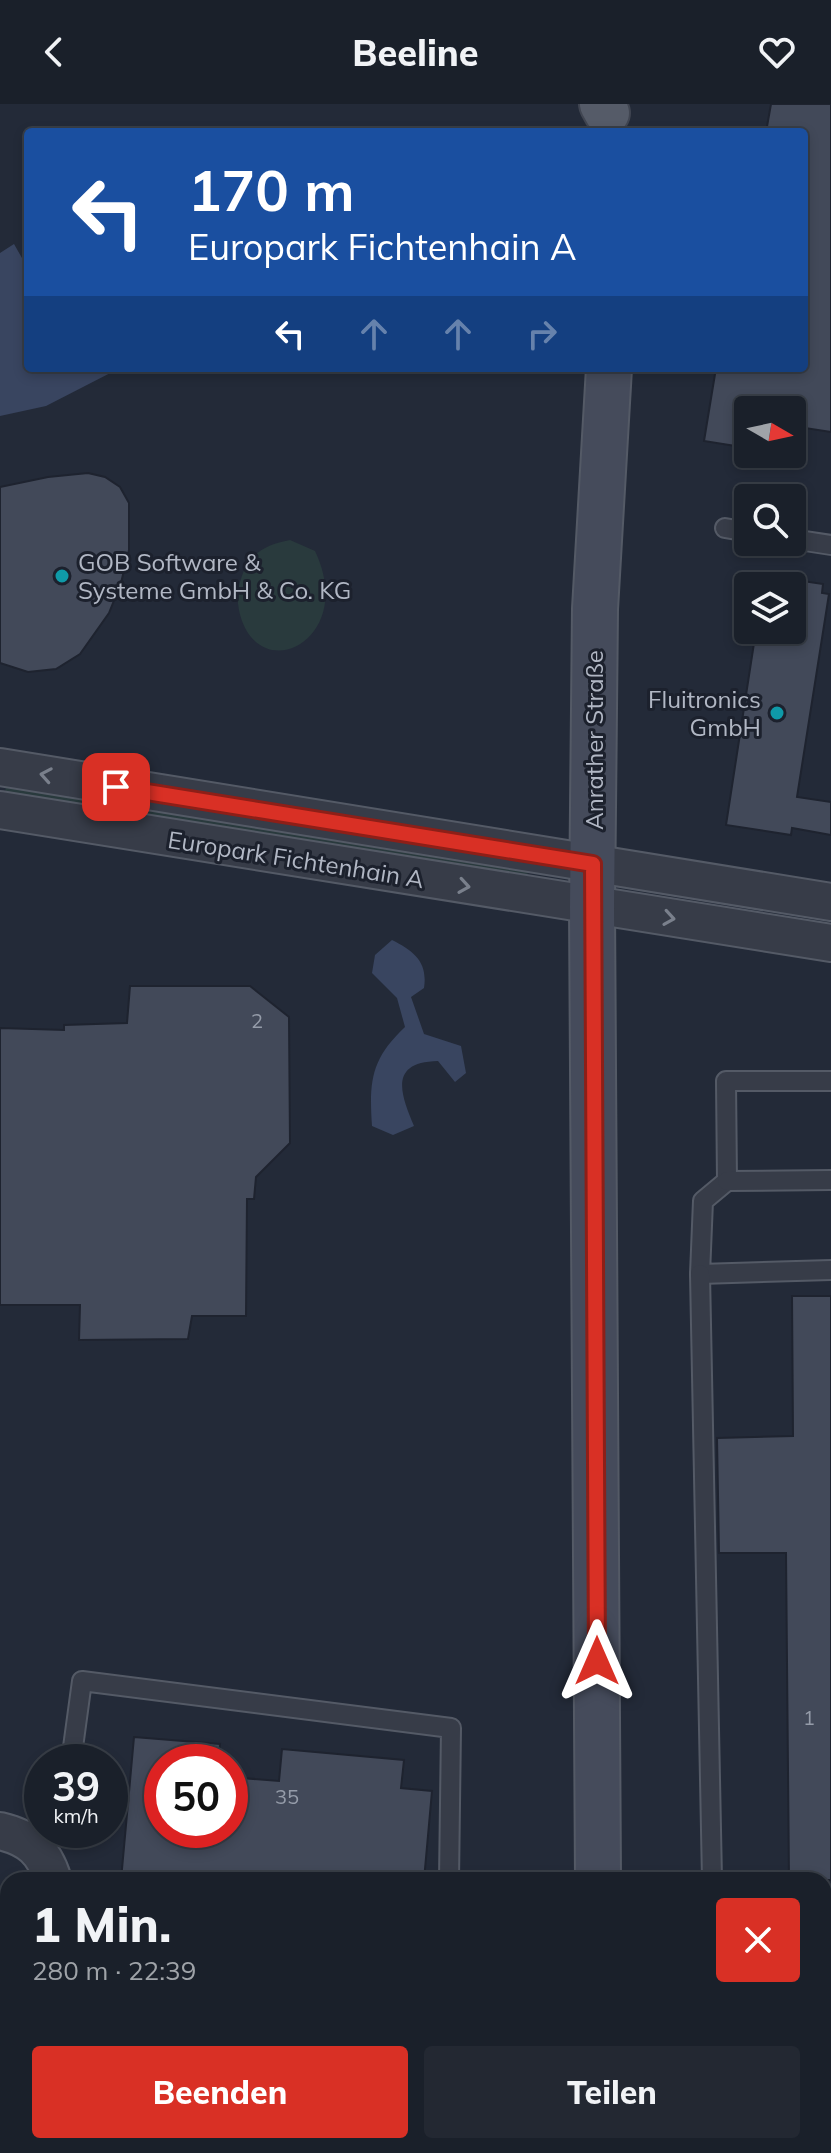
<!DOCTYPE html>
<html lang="de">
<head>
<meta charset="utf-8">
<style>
	body { margin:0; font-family:Mulish,sans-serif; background:#232832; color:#f1f3f6; height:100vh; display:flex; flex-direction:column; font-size:30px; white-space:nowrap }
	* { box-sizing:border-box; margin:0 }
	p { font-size:26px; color:#9fa3a8 }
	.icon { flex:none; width:44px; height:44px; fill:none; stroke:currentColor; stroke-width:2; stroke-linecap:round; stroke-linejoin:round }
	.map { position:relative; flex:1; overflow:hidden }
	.drawer { position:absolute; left:0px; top:1768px; width:832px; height:282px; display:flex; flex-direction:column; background:#1a202a; border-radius:24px 24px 0 0; box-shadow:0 4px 12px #0003,0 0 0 2px #383e47 }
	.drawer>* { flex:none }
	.guide { position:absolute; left:24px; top:24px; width:784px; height:244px; border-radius:8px; box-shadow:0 4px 12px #0003,0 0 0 2px #383e47; background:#1a4fa0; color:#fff; overflow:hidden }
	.needle { width:52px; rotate:99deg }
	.buttons { position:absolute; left:734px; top:292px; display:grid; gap:16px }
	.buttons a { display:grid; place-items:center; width:72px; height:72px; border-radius:8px; background:#1a202a; box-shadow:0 4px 12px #0003,0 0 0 2px #383e47; font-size:40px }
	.speed { position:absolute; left:24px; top:1640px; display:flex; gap:16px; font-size:40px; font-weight:700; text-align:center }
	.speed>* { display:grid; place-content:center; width:104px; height:104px; border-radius:50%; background:#1a202a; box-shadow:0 4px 12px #0003,0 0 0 2px #383e47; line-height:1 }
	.speed small { font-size:20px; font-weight:400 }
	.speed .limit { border:12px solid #d22; background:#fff; color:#111 }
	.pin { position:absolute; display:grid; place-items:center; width:68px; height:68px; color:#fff; margin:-34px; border-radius:16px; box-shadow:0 4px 12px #0006 }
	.me { position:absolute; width:88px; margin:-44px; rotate:0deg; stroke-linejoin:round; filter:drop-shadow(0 0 6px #0008) }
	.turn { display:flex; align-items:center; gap:28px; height:168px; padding:0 32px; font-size:36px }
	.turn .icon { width:104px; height:104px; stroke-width:2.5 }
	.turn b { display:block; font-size:56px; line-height:68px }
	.lanes { display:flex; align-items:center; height:76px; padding:0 32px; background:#0003; justify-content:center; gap:40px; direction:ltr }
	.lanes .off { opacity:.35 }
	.round { display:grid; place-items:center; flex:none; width:84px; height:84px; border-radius:8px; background:#232832 }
	.overview { display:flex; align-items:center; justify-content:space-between; height:136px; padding:0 32px }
	h1 { font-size:48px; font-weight:800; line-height:60px }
	.button { display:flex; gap:16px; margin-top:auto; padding:16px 32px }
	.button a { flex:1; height:92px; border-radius:8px; background:#d93025; color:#fff; font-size:32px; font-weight:800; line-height:92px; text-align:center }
	.button a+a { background:#232832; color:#f1f3f6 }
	header { display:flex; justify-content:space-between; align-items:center; height:104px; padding:0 32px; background:#1a202a; font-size:36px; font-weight:800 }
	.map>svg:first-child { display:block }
	.green { fill:#293a3d }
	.water { fill:#394560 }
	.building { fill:#424959; stroke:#1e232f; stroke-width:2 }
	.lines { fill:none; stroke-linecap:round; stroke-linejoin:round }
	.service-casing { stroke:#545a66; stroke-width:22 }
	.minor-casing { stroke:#545a66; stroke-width:40 }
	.secondary-casing { stroke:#545a66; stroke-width:48 }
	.primary-casing { stroke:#404551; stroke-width:48 }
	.service { stroke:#373c48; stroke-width:18 }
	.minor { stroke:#373c48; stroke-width:36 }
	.secondary { stroke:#454b5b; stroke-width:44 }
	.primary { stroke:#555b68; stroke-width:44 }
	.oneway { stroke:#7a808c }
	.route-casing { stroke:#8d1f18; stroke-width:20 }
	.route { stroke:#d93025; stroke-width:14 }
	.culture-dot { fill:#0f9aa8; stroke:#1c212d; stroke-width:3 }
	.labels { text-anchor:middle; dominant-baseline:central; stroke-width:6; stroke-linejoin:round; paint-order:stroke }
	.number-label { font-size:20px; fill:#959ca9 }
	.poi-label { font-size:24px; fill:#b1b7c4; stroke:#1c212d; text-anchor:start }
	.street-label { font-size:24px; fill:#b1b7c4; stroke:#1c212d }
</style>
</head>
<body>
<header><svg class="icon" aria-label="back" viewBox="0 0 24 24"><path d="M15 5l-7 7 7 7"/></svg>Beeline<svg class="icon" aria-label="heart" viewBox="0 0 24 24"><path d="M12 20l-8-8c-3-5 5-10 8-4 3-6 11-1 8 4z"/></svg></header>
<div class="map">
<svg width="831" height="2049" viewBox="0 0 831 2049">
	<rect width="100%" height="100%" fill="#232a38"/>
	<g class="green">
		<path d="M 290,436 L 315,447 C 356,533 266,581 242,517 C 237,503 236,488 241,475 C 249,449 265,441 290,436 Z"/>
		<path d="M 6,682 L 528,762 L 527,777 L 4,695 Z"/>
	</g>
	<g class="water">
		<path d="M 14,140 L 22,154 L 28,152 L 28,264 L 120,264 L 46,302 L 0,312 L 0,149 Z"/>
		<path d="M 392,836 C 414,847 428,858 424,884 L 411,893 L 424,930 L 461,942 L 466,969 L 455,978 L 438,957 C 389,958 400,989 414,1022 L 393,1031 L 372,1022 C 369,977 371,955 405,923 L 397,894 L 372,869 L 375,851 Z"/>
	</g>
	<g class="building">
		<path d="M 771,0 L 831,0 L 831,328 L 792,322 L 792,306 L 748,306 L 748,344 L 704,337 L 716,264 L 804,264 L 804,28 L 766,28 Z"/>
		<path d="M 88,369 L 105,373 L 120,383 L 129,399 L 129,446 L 121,479 L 109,509 L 80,550 L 56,565 L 28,568 L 0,559 L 0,383 L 48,373 Z"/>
		<path d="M 769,472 L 823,480 L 822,489 L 829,490 L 797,693 L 831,698 L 831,731 L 792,724 L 791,731 L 726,721 L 756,526 L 792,526 L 792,482 L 763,482 L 763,478 L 768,478 Z"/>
		<path d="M 130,882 L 250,882 L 289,913 L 290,1039 L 256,1073 L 254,1095 L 247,1095 L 246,1212 L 192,1212 L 188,1235 L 79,1236 L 80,1201 L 0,1201 L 0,924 L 64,926 L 64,921 L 127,919 Z"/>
		<path d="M 792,1192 L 831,1192 L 831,1776 L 789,1776 L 786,1449 L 719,1449 L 717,1334 L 793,1332 Z"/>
		<path d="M 134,1633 L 220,1640 L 219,1658 L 162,1658 L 162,1726 L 230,1726 L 230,1673 L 279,1677 L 282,1645 L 404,1656 L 401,1684 L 432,1687 L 424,1776 L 121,1776 Z"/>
	</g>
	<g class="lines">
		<g class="service-casing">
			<g id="service">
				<path d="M 725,424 L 748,428"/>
				<path d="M 792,435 L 831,441"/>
				<path d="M 831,977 L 726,977 L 727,1077 L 703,1097 L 700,1170 L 831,1166"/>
				<path d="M 727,1077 L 831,1076"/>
				<path d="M 700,1170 L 712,1776"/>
				<path d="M 71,1658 L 82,1577 L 451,1624 L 449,1776"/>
				<path d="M 0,1949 L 8,1949"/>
				<path d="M 746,2042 L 831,2043"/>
				<path d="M 444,2049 L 445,2042"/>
			</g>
		</g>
		<g class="minor-casing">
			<g id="minor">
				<path d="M 0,663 L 831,798"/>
				<path d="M 0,706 L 831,839"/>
				<path d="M 0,1727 C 30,1734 44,1747 53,1776"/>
				<path d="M 0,1846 L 8,1846"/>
			</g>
		</g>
		<g class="secondary-casing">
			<g id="secondary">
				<path d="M 598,1776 L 592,803 L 595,505 L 609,264"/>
				<path d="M 600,2042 L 600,2049"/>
			</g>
		</g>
		<g class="primary-casing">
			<path id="primary" d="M 602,0 L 607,9"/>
		</g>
		<use href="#service" class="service"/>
		<use href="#minor" class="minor"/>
		<use href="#secondary" class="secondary"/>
		<use href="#primary" class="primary"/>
	</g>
	<defs><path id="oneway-chevron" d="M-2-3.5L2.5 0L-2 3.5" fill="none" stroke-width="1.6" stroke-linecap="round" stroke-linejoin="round" transform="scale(2)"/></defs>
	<g class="oneway">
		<use href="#oneway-chevron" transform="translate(46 671) rotate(-170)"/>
		<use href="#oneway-chevron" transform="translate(464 782) rotate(9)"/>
		<use href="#oneway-chevron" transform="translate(669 814) rotate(9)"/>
	</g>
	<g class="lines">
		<g class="route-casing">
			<path id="route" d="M 116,683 L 593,760 L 597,1557"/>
		</g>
		<use href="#route" class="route"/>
	</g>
	<g class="culture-dot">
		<circle cx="62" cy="472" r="8"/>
		<circle cx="777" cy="609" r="8"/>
	</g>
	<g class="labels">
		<g class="number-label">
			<text x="257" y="916">2</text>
			<text x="809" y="1613">1</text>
			<text x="287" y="1692">35</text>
		</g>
		<g class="poi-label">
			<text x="78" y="458">GOB Software &amp;<tspan x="78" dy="28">Systeme GmbH &amp; Co. KG</tspan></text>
			<text x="761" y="595" text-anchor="end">Fluitronics<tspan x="761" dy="28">GmbH</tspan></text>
		</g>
		<g class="street-label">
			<text transform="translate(594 636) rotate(-90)">Anrather Straße</text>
			<text transform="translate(296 755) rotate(9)">Europark Fichtenhain A</text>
		</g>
	</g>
</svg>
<div class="buttons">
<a><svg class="needle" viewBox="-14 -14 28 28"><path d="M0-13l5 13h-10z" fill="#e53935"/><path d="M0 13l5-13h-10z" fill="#9fa3a8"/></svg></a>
<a><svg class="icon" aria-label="search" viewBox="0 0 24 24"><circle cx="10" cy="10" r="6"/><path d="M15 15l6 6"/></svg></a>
<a><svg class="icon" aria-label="layers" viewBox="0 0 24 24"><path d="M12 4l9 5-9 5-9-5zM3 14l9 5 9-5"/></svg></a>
</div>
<div class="speed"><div>39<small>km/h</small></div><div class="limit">50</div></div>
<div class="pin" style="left:116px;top:683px;background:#d93025"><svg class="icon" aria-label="arrive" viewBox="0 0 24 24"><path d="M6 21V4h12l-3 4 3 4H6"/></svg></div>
<svg class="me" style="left:597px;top:1557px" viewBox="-20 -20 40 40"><path d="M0-17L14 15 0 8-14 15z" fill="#d93025" stroke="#fff" stroke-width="4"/></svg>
<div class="guide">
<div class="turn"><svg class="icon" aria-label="left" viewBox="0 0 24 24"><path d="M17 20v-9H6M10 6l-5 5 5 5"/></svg><div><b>170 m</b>Europark Fichtenhain A</div></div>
<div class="lanes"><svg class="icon" aria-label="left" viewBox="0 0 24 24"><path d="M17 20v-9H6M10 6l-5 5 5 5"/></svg><svg class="icon off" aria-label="ahead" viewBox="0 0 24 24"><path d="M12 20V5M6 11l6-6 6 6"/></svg><svg class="icon off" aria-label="ahead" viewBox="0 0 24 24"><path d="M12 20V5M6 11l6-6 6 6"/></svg><svg class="icon off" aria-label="right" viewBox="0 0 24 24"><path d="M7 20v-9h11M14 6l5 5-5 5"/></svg></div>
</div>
<section class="drawer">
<div class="overview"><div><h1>1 Min.</h1><p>280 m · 22:39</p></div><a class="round" style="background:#d93025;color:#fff"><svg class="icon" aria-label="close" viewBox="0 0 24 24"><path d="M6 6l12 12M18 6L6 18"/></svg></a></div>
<div class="button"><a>Beenden</a><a>Teilen</a></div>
</section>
</div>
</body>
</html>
